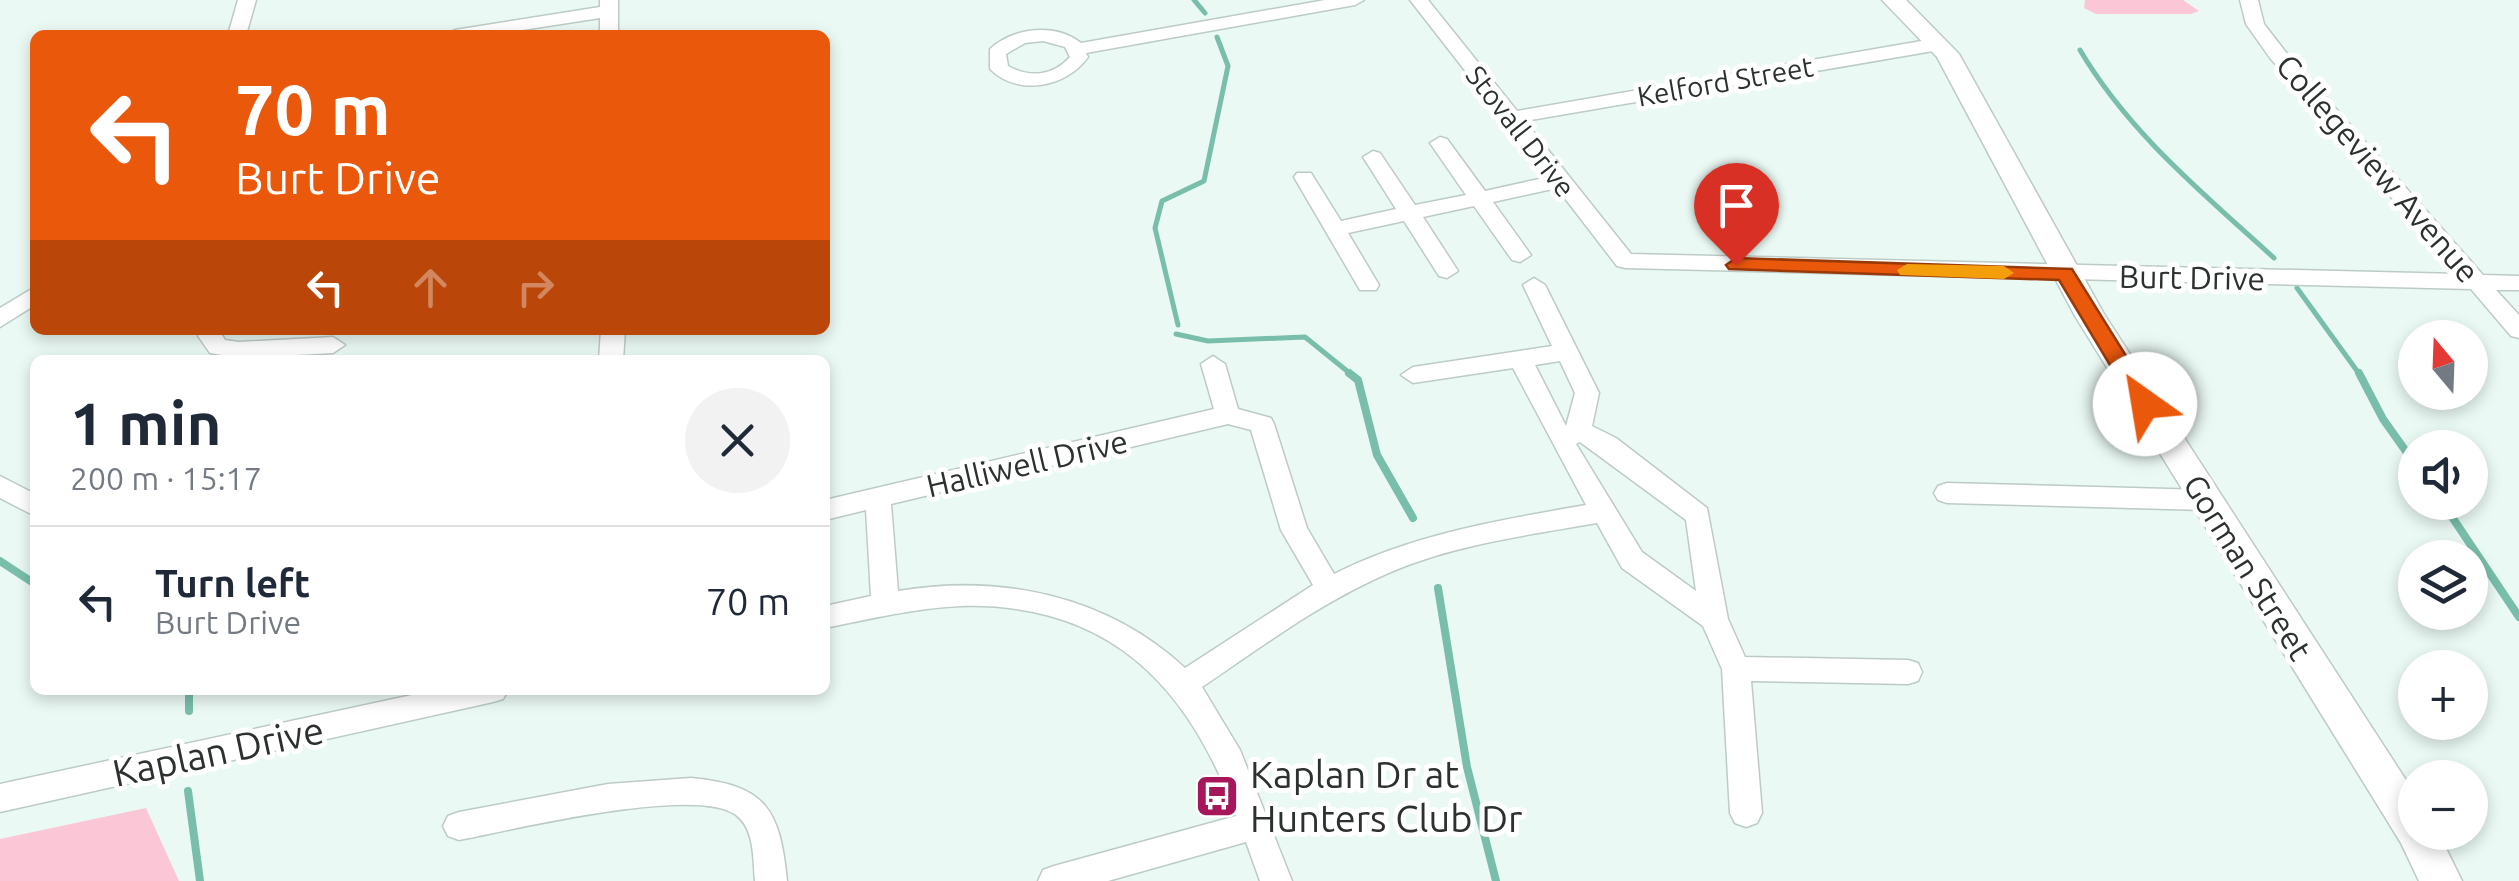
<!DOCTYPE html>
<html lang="en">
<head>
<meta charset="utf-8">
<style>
	body { margin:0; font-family:Ubuntu,sans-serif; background:#f2f2f3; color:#1f2937; height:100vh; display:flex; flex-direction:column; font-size:38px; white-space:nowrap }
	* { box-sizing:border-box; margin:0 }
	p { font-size:32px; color:#747a83 }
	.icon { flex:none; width:55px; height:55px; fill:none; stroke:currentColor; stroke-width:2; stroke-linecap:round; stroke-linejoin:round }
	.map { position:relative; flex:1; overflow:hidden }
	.drawer { position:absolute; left:30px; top:355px; width:800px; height:340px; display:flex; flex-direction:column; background:#fff; border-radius:15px; box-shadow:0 5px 15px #0003 }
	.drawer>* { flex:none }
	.guide { position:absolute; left:30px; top:30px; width:800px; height:305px; border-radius:15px; box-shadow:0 5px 15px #0003; background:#ea580c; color:#fff; overflow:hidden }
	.needle { width:65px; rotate:341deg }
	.controls { position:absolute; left:2398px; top:320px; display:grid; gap:20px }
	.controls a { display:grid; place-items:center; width:90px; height:90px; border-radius:50%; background:#fff; box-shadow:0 5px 15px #0003; font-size:50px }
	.pin { position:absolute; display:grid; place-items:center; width:85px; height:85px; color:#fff; margin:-102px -42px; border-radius:50% 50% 50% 0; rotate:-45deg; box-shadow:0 0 10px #0007 }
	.pin .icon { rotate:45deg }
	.me { position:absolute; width:110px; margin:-55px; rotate:328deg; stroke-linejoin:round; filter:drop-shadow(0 0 8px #0008) }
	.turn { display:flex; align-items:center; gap:35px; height:210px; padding:0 40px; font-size:45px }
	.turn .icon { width:130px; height:130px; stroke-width:2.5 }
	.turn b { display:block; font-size:70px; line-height:85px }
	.lanes { display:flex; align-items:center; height:95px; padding:0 40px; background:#0003; justify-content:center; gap:50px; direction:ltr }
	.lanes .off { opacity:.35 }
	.round { display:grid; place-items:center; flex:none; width:105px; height:105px; border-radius:52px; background:#f2f2f3 }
	.head { display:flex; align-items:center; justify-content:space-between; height:170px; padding:0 40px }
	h1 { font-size:60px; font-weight:700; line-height:75px }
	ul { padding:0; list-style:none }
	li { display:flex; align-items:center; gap:30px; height:150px; padding:0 40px; border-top:2px solid #e0e1e3 }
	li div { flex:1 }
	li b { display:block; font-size:38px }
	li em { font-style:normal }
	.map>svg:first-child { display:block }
	.green { fill:#fbc7d6 }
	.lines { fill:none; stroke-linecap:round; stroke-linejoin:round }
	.stream-far1 { stroke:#79beaa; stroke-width:5 }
	.stream { stroke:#79beaa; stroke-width:8 }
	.minor-casing { stroke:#bdcbc6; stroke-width:3 }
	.major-casing { stroke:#bdcbc6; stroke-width:3 }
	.minor { fill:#fff; fill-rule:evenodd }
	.major { fill:#fff; fill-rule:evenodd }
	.route { fill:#ea580c; stroke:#983908; stroke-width:2.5 }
	.slow { fill:#f59e0b }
	.labels { text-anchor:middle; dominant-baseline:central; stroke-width:10; stroke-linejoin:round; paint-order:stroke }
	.far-street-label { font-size:28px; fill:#2c3130; stroke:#fff }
	.street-label { font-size:32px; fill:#2c3130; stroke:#fff }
	.near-street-label { font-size:38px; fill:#2c3130; stroke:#fff }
	.near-poi-label { font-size:38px; fill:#2c3130; stroke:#fff; text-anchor:start }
</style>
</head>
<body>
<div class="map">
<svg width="2519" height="881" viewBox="0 0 2519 881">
	<rect width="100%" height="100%" fill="#eaf9f4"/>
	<g class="green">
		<path d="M 2085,0 L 2183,0 L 2199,11 L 2191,14 L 2096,14 L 2084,8 Z"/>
		<path d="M 146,808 L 179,881 L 0,881 L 0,839 Z"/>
	</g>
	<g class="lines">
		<g class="stream-far1">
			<path d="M 1194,0 L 1205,13"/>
			<path d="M 2080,50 C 2129,133 2204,194 2274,258"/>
			<path d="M 2297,288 L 2360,375"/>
			<path d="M 1178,325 L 1155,228 L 1162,201 L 1204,181 L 1228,66 L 1217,37"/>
			<path d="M 1176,334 L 1208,341 L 1305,337 L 1352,375"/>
		</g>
		<g class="stream">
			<path d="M 1349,373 L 1358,380 L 1377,455 L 1413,518"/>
			<path d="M 2359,373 L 2383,419 L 2415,464"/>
			<path d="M 2442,502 L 2519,617"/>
			<path d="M 0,561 L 35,584"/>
			<path d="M 1438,588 L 1467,767 L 1496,881"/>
			<path d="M 189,690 L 189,711"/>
			<path d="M 188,791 L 200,881"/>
		</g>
		<g class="minor-casing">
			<g id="minor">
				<path d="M 238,0 L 256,0 L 246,35 L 228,35 Z"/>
				<path d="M 600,0 L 618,0 L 618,35 L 600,35 L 600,18 L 490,35 L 446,35 L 455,30 L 600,7 Z"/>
				<path d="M 1325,0 L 1364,0 L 1355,5 L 1086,53 L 1088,57 C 1067,87 1018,97 990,69 L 990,49 C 1014,27 1056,23 1081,43 ZM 1043,41 L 1065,47 L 1070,57 C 1053,76 1030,78 1008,66 L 1006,54 L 1025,43 Z"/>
				<path d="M 1410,0 L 1428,0 L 1517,111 L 1939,38 L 1948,44 L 1939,50 L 1525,121 L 1631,254 L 2458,274 L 2270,58 L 2246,24 L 2240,0 L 2258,0 L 2264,24 L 2284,50 L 2483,275 L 2519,276 L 2519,290 L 2496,290 L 2519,315 L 2519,338 L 2511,336 L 2471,289 L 1625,268 L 1617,266 L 1557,188 L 1493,202 L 1531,255 L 1520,262 L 1512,260 L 1474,206 L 1423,217 L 1458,271 L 1447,278 L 1439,276 L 1404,221 L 1348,233 L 1379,285 L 1376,290 L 1360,290 L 1294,177 L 1297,173 L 1311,173 L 1341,221 L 1396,209 L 1363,157 L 1373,151 L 1380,153 L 1415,205 L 1466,195 L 1430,143 L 1440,137 L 1447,139 L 1485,191 L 1548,177 Z"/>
				<path d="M 1534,278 L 1545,285 L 1599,393 L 1592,426 L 1616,438 L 1707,508 L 1728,619 L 1745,657 L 1908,660 L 1918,663 L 1922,672 L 1918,681 L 1908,684 L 1751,681 L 1762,813 L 1757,823 L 1746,827 L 1735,823 L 1730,813 L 1722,669 L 1703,626 L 1622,568 L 1597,523 C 1529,535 1457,544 1393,571 C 1324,600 1264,645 1202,687 L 1240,750 L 1292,881 L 1260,881 L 1246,842 L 1108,881 L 1038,881 L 1043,870 L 1054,866 L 1236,816 C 1189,685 1108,602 961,606 C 915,608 870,619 825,628 L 825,606 L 871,596 L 866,510 L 825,520 L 825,500 L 1214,409 L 1201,364 L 1213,356 L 1225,364 L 1238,409 L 1271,418 L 1274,424 L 1307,528 L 1334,574 C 1413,534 1500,520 1586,505 L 1513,368 L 1413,383 L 1401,375 L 1413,367 L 1552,346 L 1523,285 ZM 1560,361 L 1575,393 L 1566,426 L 1535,365 ZM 1228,424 L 1251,430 L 1281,530 L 1313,585 L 1185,668 C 1106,595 1001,574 898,591 L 891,504 ZM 1580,442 L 1686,520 L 1696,591 L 1642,552 L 1576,444 Z"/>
				<path d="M 35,287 L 35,305 L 0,327 L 0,308 Z"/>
				<path d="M 201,330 L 225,330 L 222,335 L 225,340 L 239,342 L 333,337 L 345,345 L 333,353 L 239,358 L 210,353 L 198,336 Z"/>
				<path d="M 601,330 L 625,330 L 623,360 L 599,360 Z"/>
				<path d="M 0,476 L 35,494 L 35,516 L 0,498 Z"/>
				<path d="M 1947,483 L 2205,490 L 2214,493 L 2218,500 L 2214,507 L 2205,510 L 1947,503 L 1938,500 L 1934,493 L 1938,486 Z"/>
				<path d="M 435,690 L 508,690 L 503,699 L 493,702 L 0,812 L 0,784 Z"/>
				<path d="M 691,778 C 766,785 780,809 787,881 L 755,881 C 753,860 755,829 736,815 C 695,785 512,830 459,840 L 448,836 L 443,826 L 448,816 L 459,812 L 608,784 Z"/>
			</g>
		</g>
		<g class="major-casing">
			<path id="major" d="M 1882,0 L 1906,0 L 1959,54 L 2104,314 L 2415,794 L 2415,832 L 2438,832 L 2462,881 L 2419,881 L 2401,843 L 2075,316 L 1937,57 Z"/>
		</g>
		<use href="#minor" class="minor"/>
		<use href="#major" class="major"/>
	</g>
	<path class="route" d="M 1736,258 L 2072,269 L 2156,404 L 2153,410 L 2137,410 L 2059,280 L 1729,269 L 1726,265 Z"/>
	<path class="slow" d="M 1907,264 L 2004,266 L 2014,273 L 2004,279 L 1900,275 L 1897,270 Z"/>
	<defs>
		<g id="bus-square" transform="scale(2.25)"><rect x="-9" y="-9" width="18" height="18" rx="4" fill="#a5175a" stroke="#fff"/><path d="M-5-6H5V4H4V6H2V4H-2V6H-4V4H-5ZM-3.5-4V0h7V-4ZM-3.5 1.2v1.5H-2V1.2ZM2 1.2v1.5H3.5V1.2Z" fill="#fff"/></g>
	</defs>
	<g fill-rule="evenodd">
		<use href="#bus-square" x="1217" y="796"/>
	</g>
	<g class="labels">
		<g class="far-street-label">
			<text transform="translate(1725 81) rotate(-10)">Kelford Street</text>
			<text transform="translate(1521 131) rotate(52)">Stovall Drive</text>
		</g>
		<g class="street-label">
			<text transform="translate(2378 168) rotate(49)">Collegeview Avenue</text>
			<text transform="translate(2192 277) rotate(1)">Burt Drive</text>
			<text transform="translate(1027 463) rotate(-13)">Halliwell Drive</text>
			<text transform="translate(2248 567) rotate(58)">Gorman Street</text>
		</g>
		<g class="near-street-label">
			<text transform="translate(218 751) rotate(-12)">Kaplan Drive</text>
		</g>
		<g class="near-poi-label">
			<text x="1250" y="774">Kaplan Dr at<tspan x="1250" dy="44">Hunters Club Dr</tspan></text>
		</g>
	</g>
</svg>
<div class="controls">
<a><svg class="needle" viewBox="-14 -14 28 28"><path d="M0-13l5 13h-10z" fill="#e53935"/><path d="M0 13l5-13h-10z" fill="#747a83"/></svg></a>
<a><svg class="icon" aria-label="sound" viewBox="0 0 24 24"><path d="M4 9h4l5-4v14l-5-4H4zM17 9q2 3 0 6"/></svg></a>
<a><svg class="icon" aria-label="layers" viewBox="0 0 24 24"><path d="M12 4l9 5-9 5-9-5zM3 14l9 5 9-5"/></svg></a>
<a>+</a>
<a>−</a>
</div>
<div class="pin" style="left:1736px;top:265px;background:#d93025"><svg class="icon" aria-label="arrive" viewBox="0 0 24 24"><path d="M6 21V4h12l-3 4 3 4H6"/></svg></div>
<svg class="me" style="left:2145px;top:404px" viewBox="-20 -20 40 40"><circle r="19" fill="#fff"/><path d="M0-13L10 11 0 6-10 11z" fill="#ea580c"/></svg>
<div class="guide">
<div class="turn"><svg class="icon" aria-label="left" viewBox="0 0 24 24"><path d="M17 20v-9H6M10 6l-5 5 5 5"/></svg><div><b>70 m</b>Burt Drive</div></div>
<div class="lanes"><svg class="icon" aria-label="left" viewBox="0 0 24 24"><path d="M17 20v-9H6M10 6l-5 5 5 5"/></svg><svg class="icon off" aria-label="ahead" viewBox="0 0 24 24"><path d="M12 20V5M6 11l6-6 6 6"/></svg><svg class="icon off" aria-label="right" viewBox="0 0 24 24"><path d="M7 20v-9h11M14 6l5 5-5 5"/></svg></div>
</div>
<section class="drawer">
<div class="head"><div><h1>1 min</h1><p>200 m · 15:17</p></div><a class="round"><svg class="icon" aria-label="close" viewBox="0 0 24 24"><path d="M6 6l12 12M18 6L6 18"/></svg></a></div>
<ul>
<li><svg class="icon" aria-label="left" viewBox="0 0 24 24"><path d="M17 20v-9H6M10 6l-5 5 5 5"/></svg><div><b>Turn left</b><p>Burt Drive</p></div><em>70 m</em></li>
</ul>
</section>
</div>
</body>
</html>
